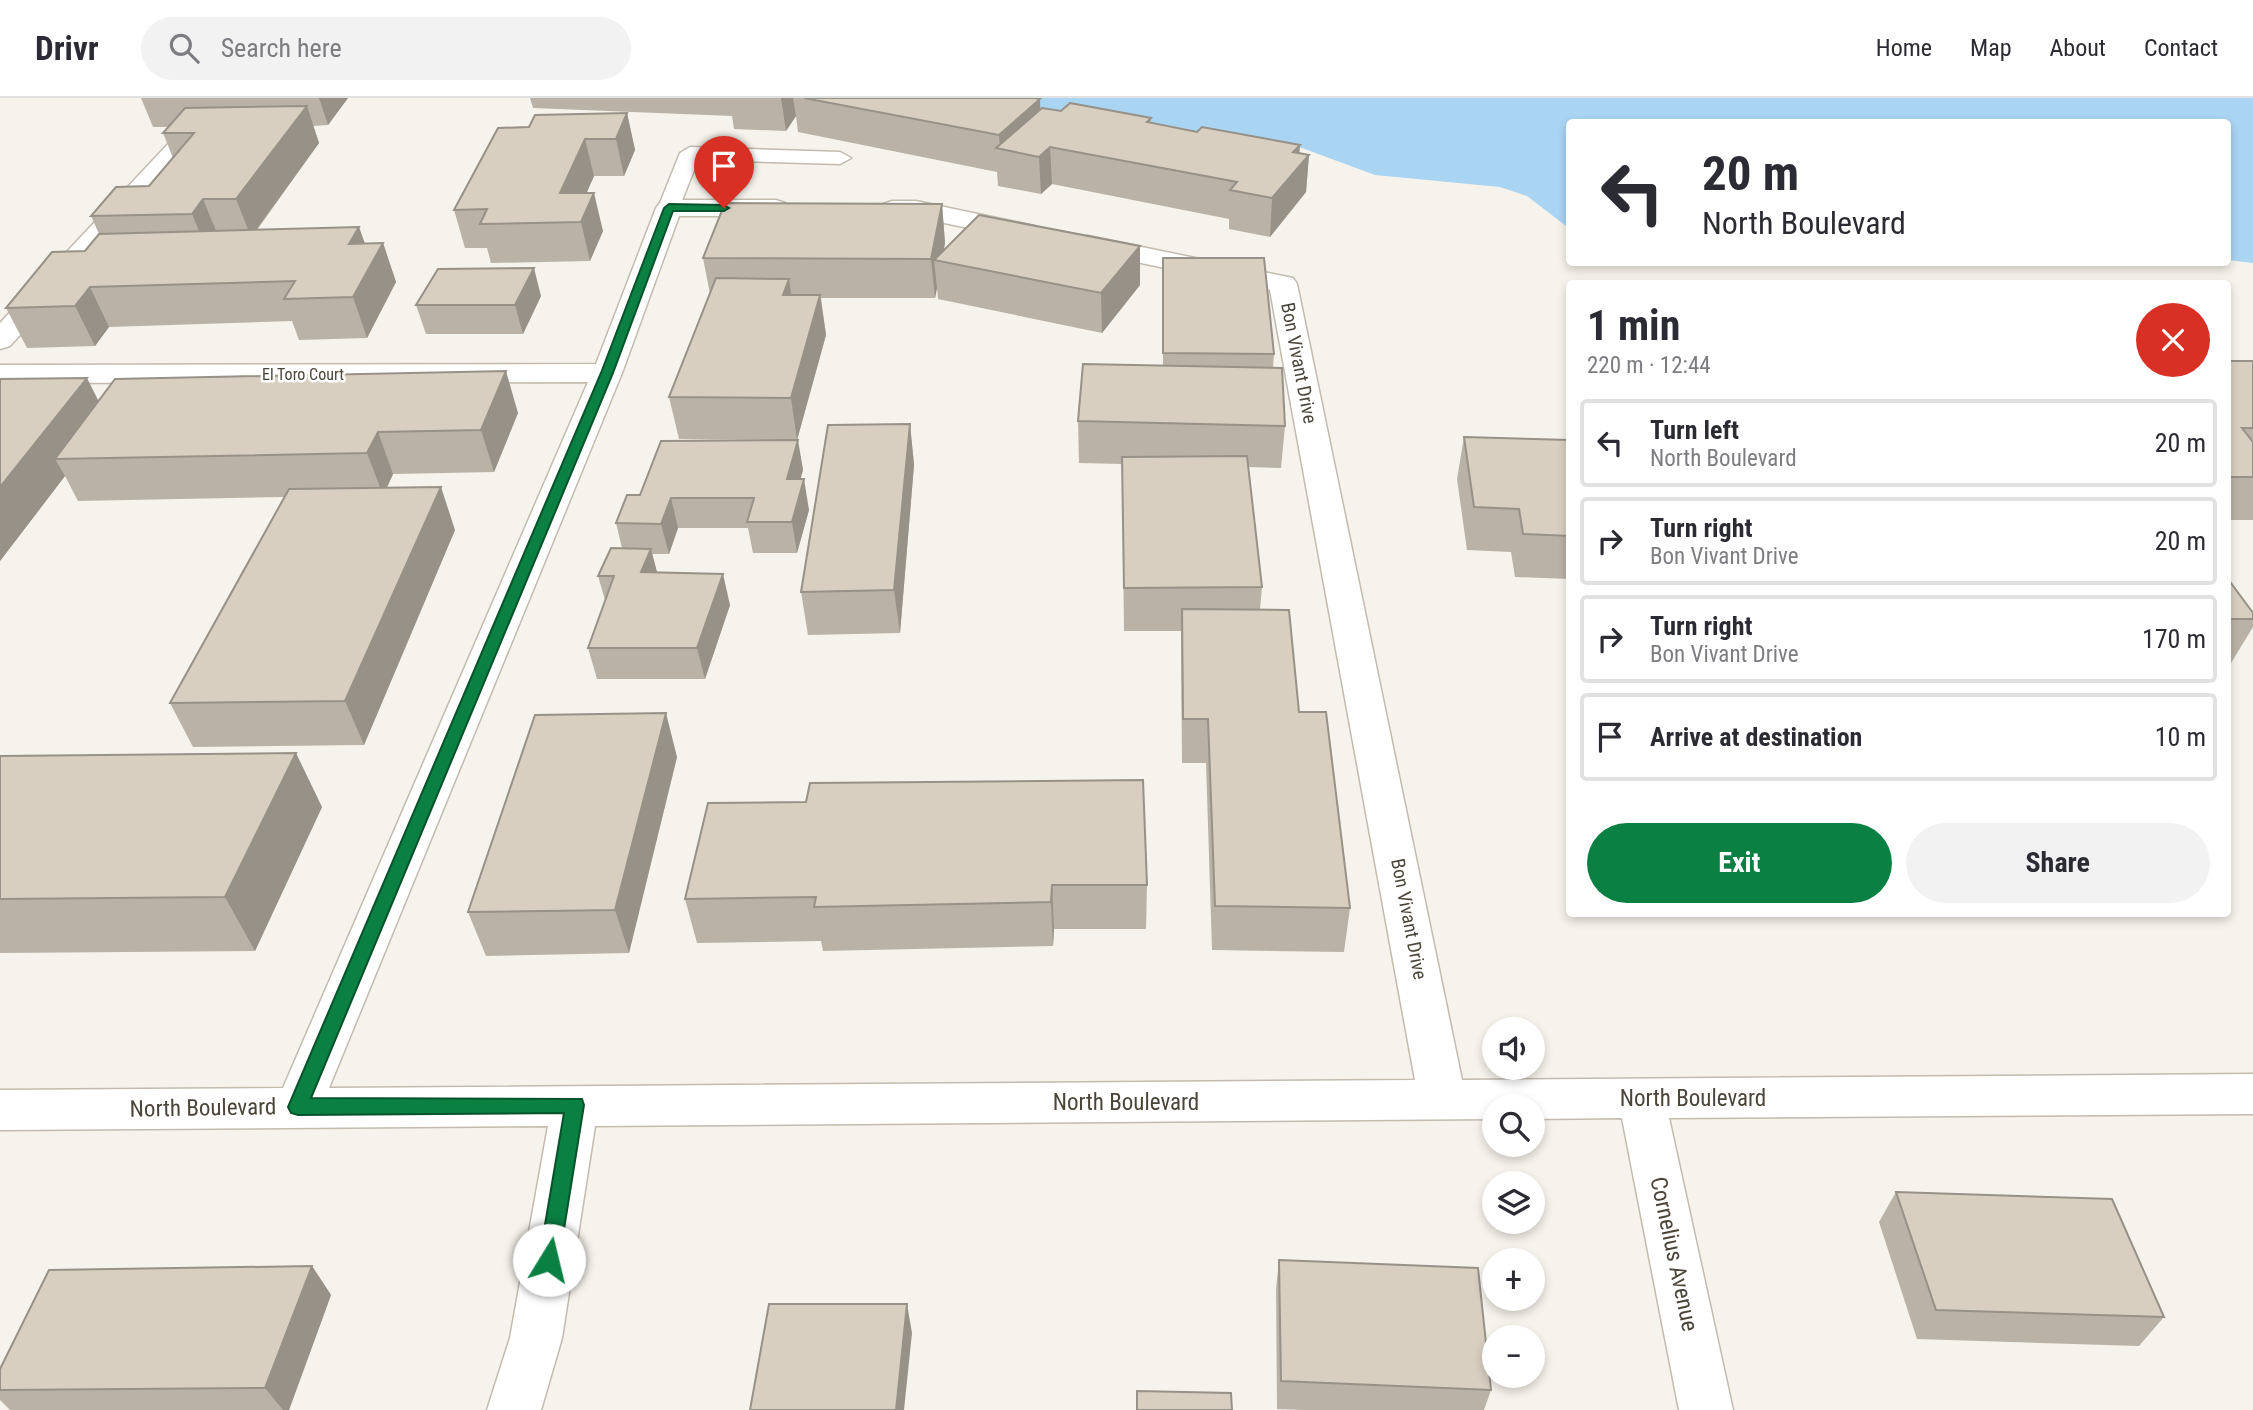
<!DOCTYPE html>
<html lang="en">
<head>
<meta charset="utf-8">
<style>
	body { margin:0; font-family:"Roboto Condensed",sans-serif; background:#f2f2f3; color:#2b2b33; height:100vh; display:flex; flex-direction:column; font-size:26px; white-space:nowrap }
	* { box-sizing:border-box; margin:0 }
	p { font-size:23px; color:#7c7c81 }
	.icon { flex:none; width:38px; height:38px; fill:none; stroke:currentColor; stroke-width:2; stroke-linecap:round; stroke-linejoin:round }
	.map { position:relative; flex:1; overflow:hidden }
	.details { position:absolute; left:1566px; top:182px; width:665px; height:637px; display:flex; flex-direction:column; background:#fff; border-radius:7px; box-shadow:0 4px 10px #0003 }
	.details>* { flex:none }
	.guide { position:absolute; left:1566px; top:21px; width:665px; height:147px; border-radius:7px; box-shadow:0 4px 10px #0003; background:#fff; color:#2b2b33; overflow:hidden }
	.buttons { position:absolute; left:1482px; top:919px; display:grid; gap:14px }
	.buttons a { display:grid; place-items:center; width:63px; height:63px; border-radius:50%; background:#fff; box-shadow:0 4px 10px #0003; font-size:35px }
	.pin { position:absolute; display:grid; place-items:center; width:60px; height:60px; color:#fff; margin:-72px -30px; border-radius:50% 50% 50% 0; rotate:-45deg; box-shadow:0 0 7px #0007 }
	.pin .icon { rotate:45deg }
	.me { position:absolute; width:77px; margin:-38px; rotate:9deg; stroke-linejoin:round; filter:drop-shadow(0 0 5px #0008) }
	.turn { display:flex; align-items:center; gap:24px; height:147px; padding:0 21px; font-size:32px }
	.turn .icon { width:91px; height:91px; stroke-width:2.5 }
	.turn b { display:block; font-size:49px; line-height:60px }
	.round { display:grid; place-items:center; flex:none; width:74px; height:74px; border-radius:37px; background:#f2f2f3 }
	.head { display:flex; align-items:center; justify-content:space-between; height:119px; padding:0 21px }
	h1 { font-size:42px; font-weight:700; line-height:52px }
	.cta { display:flex; gap:14px; margin-top:auto; padding:14px 21px }
	.cta a { flex:1; height:80px; border-radius:42px; background:#0b8043; color:#fff; font-size:28px; font-weight:700; line-height:80px; text-align:center }
	.cta a+a { background:#f2f2f3; color:#2b2b33 }
	ul { padding:0; list-style:none }
	li { display:flex; align-items:center; gap:21px; height:88px; margin:0 14px 10px; padding:0 7px; border:4px solid #e1e1e2; border-radius:7px }
	li div { flex:1 }
	li b { display:block; font-size:26px }
	li em { font-style:normal }
	header { display:flex; align-items:center; gap:42px; box-sizing:border-box; height:98px; padding:0 35px; background:#fff; border-bottom:2px solid #e1e1e2 }
	header strong { font-size:33px }
	nav { display:flex; gap:38px; margin-inline-start:auto; font-size:24px }
	.search { width:490px; height:63px; background:#f2f2f3; display:flex; align-items:center; gap:18px; box-sizing:border-box; padding:0 24px; border-radius:38px; color:#7c7c81; font-size:26px }
	.map>svg:first-child { display:block }
	.water { fill:#a9d4f2 }
	.lines { fill:none; stroke-linecap:round; stroke-linejoin:round }
	.service-casing { stroke:#c2bbae; stroke-width:3 }
	.minor-casing { stroke:#c2bbae; stroke-width:3 }
	.service { fill:#fff; fill-rule:evenodd }
	.minor { fill:#fff; fill-rule:evenodd }
	.wall { fill:#bab2a6 }
	.shaded-wall { fill:#979187 }
	.building { fill:#d8cfc1; stroke:#979187; stroke-width:2 }
	.route { fill:#0b8043; stroke:#07532c; stroke-width:2 }
	.labels { text-anchor:middle; dominant-baseline:central; stroke-width:5; stroke-linejoin:round; paint-order:stroke }
	.far-street-label { font-size:16px; fill:#4b4439; stroke:#fff }
	.street-label { font-size:19px; fill:#4b4439; stroke:#fff }
	.near-street-label { font-size:23px; fill:#4b4439; stroke:#fff }
</style>
</head>
<body>
<header>
<strong>Drivr</strong>
<div class="search"><svg class="icon" aria-label="search" viewBox="0 0 24 24"><circle cx="10" cy="10" r="6"/><path d="M15 15l6 6"/></svg>Search here</div>
<nav><a>Home</a><a>Map</a><a>About</a><a>Contact</a></nav>
</header>
<div class="map">
<svg width="2253" height="1312" viewBox="0 0 2253 1312">
	<rect width="100%" height="100%" fill="#f6f3ec"/>
	<path class="water" d="M 967,0 L 2253,0 L 2253,165 L 2228,162 L 2228,24 L 1570,24 L 1570,131 L 1527,98 L 1500,89 L 1375,77 L 1302,50 Z"/>
	<g class="lines">
		<g class="service-casing">
			<path id="service" d="M 690,49 L 840,54 L 851,60 L 840,66 L 698,62 L 677,115 L 661,115 L 658,110 L 680,55 Z"/>
		</g>
		<g class="minor-casing">
			<g id="minor">
				<path d="M 192,27 L 200,29 L 204,34 L 200,39 L 10,248 L 0,251 L 0,225 L 184,29 Z"/>
				<path d="M 669,102 L 776,102 L 785,105 L 789,110 L 785,115 L 776,118 L 679,118 L 622,275 L 329,990 L 1415,982 L 1270,192 L 1079,152 L 1075,146 L 1079,140 L 1088,138 L 1283,178 L 1293,180 L 1297,186 L 1462,982 L 2253,976 L 2253,1016 L 1669,1020 L 1733,1312 L 1679,1312 L 1622,1020 L 1533,1021 L 1533,1008 L 1494,1008 L 1494,1021 L 595,1028 L 562,1240 L 541,1312 L 487,1312 L 510,1240 L 548,1028 L 0,1032 L 0,992 L 283,990 L 588,284 L 0,285 L 0,267 L 596,266 L 656,110 L 660,105 Z"/>
				<path d="M 892,103 L 916,103 L 1025,126 L 1034,128 L 1038,134 L 1034,140 L 1025,142 L 916,119 L 883,116 L 879,111 L 883,106 Z"/>
			</g>
		</g>
		<use href="#service" class="service"/>
		<use href="#minor" class="minor"/>
	</g>
	<g class="wall">
		<path d="M 141,0 L 348,0 L 328,27 L 313,28 L 319,45 L 257,132 L 365,145 L 383,145 L 396,184 L 367,240 L 299,242 L 292,223 L 109,229 L 95,248 L 27,250 L 6,210 L 85,153 L 99,136 L 91,118 L 149,88 L 173,60 L 163,35 L 169,29 L 153,29 Z"/>
		<path d="M 530,0 L 1034,0 L 1040,1 L 1040,12 L 1151,20 L 1151,25 L 1197,34 L 1300,47 L 1299,55 L 1309,57 L 1306,94 L 1270,139 L 1229,131 L 1229,121 L 1052,86 L 1041,96 L 998,88 L 997,74 L 798,34 L 796,18 L 786,33 L 734,31 L 732,18 L 533,10 Z"/>
		<path d="M 627,15 L 635,52 L 624,78 L 594,78 L 586,95 L 603,133 L 590,163 L 491,165 L 487,150 L 465,150 L 454,112 L 529,29 Z"/>
		<path d="M 942,106 L 945,145 L 943,153 L 1140,148 L 1140,187 L 1102,235 L 938,201 L 937,190 L 935,200 L 821,200 L 826,237 L 797,342 L 803,372 L 800,381 L 809,412 L 797,455 L 753,455 L 748,430 L 678,430 L 669,456 L 652,456 L 657,474 L 730,507 L 705,581 L 597,581 L 588,550 L 605,502 L 598,478 L 622,450 L 616,425 L 640,397 L 793,342 L 679,341 L 669,299 L 710,196 L 703,160 Z"/>
		<path d="M 1163,160 L 1274,256 L 1273,270 L 1285,328 L 1281,370 L 1248,369 L 1262,489 L 1260,512 L 1299,614 L 1350,810 L 1344,854 L 1212,852 L 1206,665 L 1182,665 L 1181,533 L 1124,533 L 1122,366 L 1079,365 L 1078,323 L 1163,268 Z"/>
		<path d="M 541,198 L 523,236 L 426,236 L 416,207 Z"/>
		<rect x="2228" y="263" width="25" height="159"/>
		<path d="M 0,281 L 98,303 L 518,315 L 494,374 L 393,376 L 387,390 L 455,432 L 364,647 L 193,649 L 170,605 L 284,399 L 78,403 L 65,378 L 0,463 Z"/>
		<path d="M 910,326 L 914,367 L 900,535 L 808,537 L 801,494 Z"/>
		<path d="M 1464,339 L 1570,342 L 1570,481 L 1515,479 L 1511,454 L 1467,452 L 1457,381 Z"/>
		<path d="M 2228,481 L 2253,515 L 2253,529 L 2231,565 L 2228,565 Z"/>
		<path d="M 0,658 L 322,709 L 255,853 L 0,855 Z"/>
		<path d="M 677,659 L 629,855 L 486,858 L 468,814 Z"/>
		<path d="M 708,705 L 1147,787 L 1146,831 L 1054,831 L 1053,848 L 823,853 L 821,843 L 697,845 L 685,801 Z"/>
		<path d="M 1896,1094 L 2164,1219 L 2139,1248 L 1917,1241 L 1879,1124 Z"/>
		<path d="M 1279,1162 L 1491,1292 L 1484,1312 L 1303,1312 L 1277,1311 L 1276,1191 Z"/>
		<path d="M 312,1168 L 331,1197 L 289,1312 L 10,1312 L 0,1302 L 0,1271 Z"/>
	</g>
	<g class="shaded-wall">
		<path d="M 319,0 L 348,0 L 328,27 Z"/>
		<path d="M 781,0 L 793,0 L 796,18 L 786,33 Z"/>
		<path d="M 1040,1 L 1041,38 L 1000,51 L 999,37 Z"/>
		<path d="M 307,8 L 319,45 L 251,139 L 236,101 Z"/>
		<path d="M 627,15 L 635,52 L 624,78 L 616,41 Z"/>
		<path d="M 585,41 L 594,78 L 574,124 L 560,95 Z"/>
		<path d="M 1300,47 L 1298,70 L 1309,57 L 1306,94 L 1270,139 L 1272,100 L 1293,54 Z"/>
		<path d="M 1050,49 L 1052,86 L 1041,96 L 1039,59 Z"/>
		<path d="M 594,95 L 603,133 L 590,163 L 581,124 Z"/>
		<path d="M 203,101 L 219,140 L 208,155 L 192,116 Z"/>
		<path d="M 942,106 L 945,145 L 942,163 L 934,162 L 937,190 L 935,200 L 931,161 Z"/>
		<path d="M 359,129 L 372,165 L 383,145 L 396,184 L 367,240 L 353,199 L 349,146 Z"/>
		<path d="M 1140,148 L 1140,187 L 1102,235 L 1101,195 Z"/>
		<path d="M 534,170 L 541,198 L 523,236 L 515,207 Z"/>
		<path d="M 789,181 L 795,221 L 783,197 Z"/>
		<path d="M 90,189 L 109,229 L 95,248 L 75,208 Z"/>
		<path d="M 820,197 L 826,237 L 797,342 L 791,300 Z"/>
		<path d="M 506,273 L 518,315 L 494,374 L 481,332 Z"/>
		<path d="M 87,280 L 108,322 L 55,361 L 65,378 L 0,463 L 0,389 Z"/>
		<path d="M 910,326 L 914,367 L 900,535 L 894,492 Z"/>
		<path d="M 378,334 L 393,376 L 383,397 L 367,355 Z"/>
		<path d="M 798,342 L 803,372 L 792,412 L 787,381 Z"/>
		<path d="M 804,381 L 809,412 L 797,455 L 792,424 Z"/>
		<path d="M 441,389 L 455,432 L 364,647 L 345,603 Z"/>
		<path d="M 671,400 L 678,430 L 669,456 L 661,426 Z"/>
		<path d="M 651,451 L 659,482 L 641,474 Z"/>
		<path d="M 723,476 L 730,507 L 705,581 L 697,550 Z"/>
		<path d="M 666,615 L 677,659 L 629,855 L 615,812 Z"/>
		<path d="M 296,655 L 322,709 L 255,853 L 225,799 Z"/>
		<path d="M 1052,787 L 1054,831 L 1053,848 L 1051,804 Z"/>
		<path d="M 312,1168 L 331,1197 L 289,1312 L 283,1312 L 265,1290 Z"/>
		<path d="M 907,1206 L 912,1235 L 904,1312 L 896,1312 Z"/>
	</g>
	<g class="building">
		<path d="M 804,0 L 1034,0 L 1040,1 L 999,37 Z"/>
		<path d="M 1070,5 L 1151,20 L 1147,24 L 1197,34 L 1202,29 L 1300,47 L 1293,54 L 1309,57 L 1272,100 L 1230,92 L 1237,84 L 1050,49 L 1039,59 L 996,50 L 1042,10 L 1061,13 Z"/>
		<path d="M 307,8 L 236,101 L 203,101 L 192,116 L 91,118 L 116,89 L 149,88 L 194,35 L 163,35 L 185,10 Z"/>
		<path d="M 627,15 L 616,41 L 585,41 L 560,95 L 594,95 L 581,124 L 480,126 L 487,111 L 454,112 L 498,30 L 529,29 L 535,17 Z"/>
		<path d="M 725,105 L 942,106 L 931,161 L 703,160 Z"/>
		<path d="M 979,117 L 1140,148 L 1101,195 L 934,162 Z"/>
		<path d="M 359,129 L 349,146 L 383,145 L 353,199 L 284,201 L 295,183 L 90,189 L 75,208 L 6,210 L 52,154 L 85,153 L 99,136 Z"/>
		<path d="M 1163,160 L 1264,160 L 1274,256 L 1163,255 Z"/>
		<path d="M 534,170 L 515,207 L 416,207 L 438,171 Z"/>
		<path d="M 716,180 L 789,181 L 783,197 L 820,197 L 791,300 L 669,299 Z"/>
		<path d="M 2228,263 L 2253,263 L 2253,330 L 2242,330 L 2253,344 L 2253,379 L 2228,379 Z"/>
		<path d="M 1083,266 L 1282,270 L 1285,328 L 1078,323 Z"/>
		<path d="M 506,273 L 481,332 L 378,334 L 367,355 L 55,361 L 115,281 Z"/>
		<path d="M 87,280 L 0,389 L 0,281 Z"/>
		<path d="M 910,326 L 894,492 L 801,494 L 828,327 Z"/>
		<path d="M 1464,339 L 1570,342 L 1570,438 L 1523,436 L 1519,411 L 1474,409 Z"/>
		<path d="M 798,342 L 787,381 L 804,381 L 792,424 L 747,424 L 754,400 L 671,400 L 661,426 L 616,425 L 627,397 L 640,397 L 661,343 Z"/>
		<path d="M 1247,358 L 1262,489 L 1124,490 L 1122,359 Z"/>
		<path d="M 441,389 L 345,603 L 170,605 L 289,391 Z"/>
		<path d="M 611,450 L 651,451 L 641,474 L 723,476 L 697,550 L 588,550 L 614,478 L 598,478 Z"/>
		<path d="M 2228,481 L 2253,515 L 2253,521 L 2228,521 Z"/>
		<path d="M 1182,511 L 1289,512 L 1299,614 L 1326,614 L 1350,810 L 1215,808 L 1208,621 L 1183,621 Z"/>
		<path d="M 666,615 L 615,812 L 468,814 L 535,617 Z"/>
		<path d="M 296,655 L 225,799 L 0,801 L 0,658 Z"/>
		<path d="M 1143,682 L 1147,787 L 1052,787 L 1051,804 L 814,809 L 816,799 L 685,801 L 708,705 L 806,704 L 810,685 Z"/>
		<path d="M 1896,1094 L 2112,1101 L 2164,1219 L 1936,1212 Z"/>
		<path d="M 1279,1162 L 1478,1170 L 1491,1292 L 1281,1283 Z"/>
		<path d="M 312,1168 L 265,1290 L 0,1292 L 0,1271 L 49,1172 Z"/>
		<path d="M 769,1206 L 907,1206 L 896,1312 L 750,1312 Z"/>
		<path d="M 1137,1293 L 1231,1295 L 1232,1312 L 1137,1312 Z"/>
	</g>
	<path class="route" d="M 669,106 L 724,107 L 729,110 L 724,113 L 673,113 L 613,275 L 311,1000 L 582,1001 L 584,1007 L 559,1162 L 556,1169 L 549,1172 L 542,1169 L 539,1162 L 564,1015 L 298,1017 L 291,1015 L 288,1009 L 601,275 L 664,110 Z"/>
	<g class="labels">
		<g class="far-street-label">
			<text x="303" y="276">El Toro Court</text>
		</g>
		<g class="street-label">
			<text transform="translate(1299 265) rotate(79)">Bon Vivant Drive</text>
			<text transform="translate(1409 821) rotate(79)">Bon Vivant Drive</text>
		</g>
		<g class="near-street-label">
			<text x="1693" y="1000">North Boulevard</text>
			<text x="1126" y="1004">North Boulevard</text>
			<text transform="translate(203 1010) rotate(-1)">North Boulevard</text>
			<text transform="translate(1674 1156) rotate(78)">Cornelius Avenue</text>
		</g>
	</g>
</svg>
<div class="buttons">
<a><svg class="icon" aria-label="sound" viewBox="0 0 24 24"><path d="M4 9h4l5-4v14l-5-4H4zM17 9q2 3 0 6"/></svg></a>
<a><svg class="icon" aria-label="search" viewBox="0 0 24 24"><circle cx="10" cy="10" r="6"/><path d="M15 15l6 6"/></svg></a>
<a><svg class="icon" aria-label="layers" viewBox="0 0 24 24"><path d="M12 4l9 5-9 5-9-5zM3 14l9 5 9-5"/></svg></a>
<a>+</a>
<a>−</a>
</div>
<div class="pin" style="left:724px;top:110px;background:#d93025"><svg class="icon" aria-label="arrive" viewBox="0 0 24 24"><path d="M6 21V4h12l-3 4 3 4H6"/></svg></div>
<svg class="me" style="left:549px;top:1162px" viewBox="-20 -20 40 40"><circle r="19" fill="#fff"/><path d="M0-13L10 11 0 6-10 11z" fill="#0b8043"/></svg>
<div class="guide">
<div class="turn"><svg class="icon" aria-label="left" viewBox="0 0 24 24"><path d="M17 20v-9H6M10 6l-5 5 5 5"/></svg><div><b>20 m</b>North Boulevard</div></div>
</div>
<section class="details">
<div class="head"><div><h1>1 min</h1><p>220 m · 12:44</p></div><a class="round" style="background:#d93025;color:#fff"><svg class="icon" aria-label="close" viewBox="0 0 24 24"><path d="M6 6l12 12M18 6L6 18"/></svg></a></div>
<ul>
<li><svg class="icon" aria-label="left" viewBox="0 0 24 24"><path d="M17 20v-9H6M10 6l-5 5 5 5"/></svg><div><b>Turn left</b><p>North Boulevard</p></div><em>20 m</em></li>
<li><svg class="icon" aria-label="right" viewBox="0 0 24 24"><path d="M7 20v-9h11M14 6l5 5-5 5"/></svg><div><b>Turn right</b><p>Bon Vivant Drive</p></div><em>20 m</em></li>
<li><svg class="icon" aria-label="right" viewBox="0 0 24 24"><path d="M7 20v-9h11M14 6l5 5-5 5"/></svg><div><b>Turn right</b><p>Bon Vivant Drive</p></div><em>170 m</em></li>
<li><svg class="icon" aria-label="arrive" viewBox="0 0 24 24"><path d="M6 21V4h12l-3 4 3 4H6"/></svg><div><b>Arrive at destination</b></div><em>10 m</em></li>
</ul>
<div class="cta"><a>Exit</a><a>Share</a></div>
</section>
</div>
</body>
</html>
